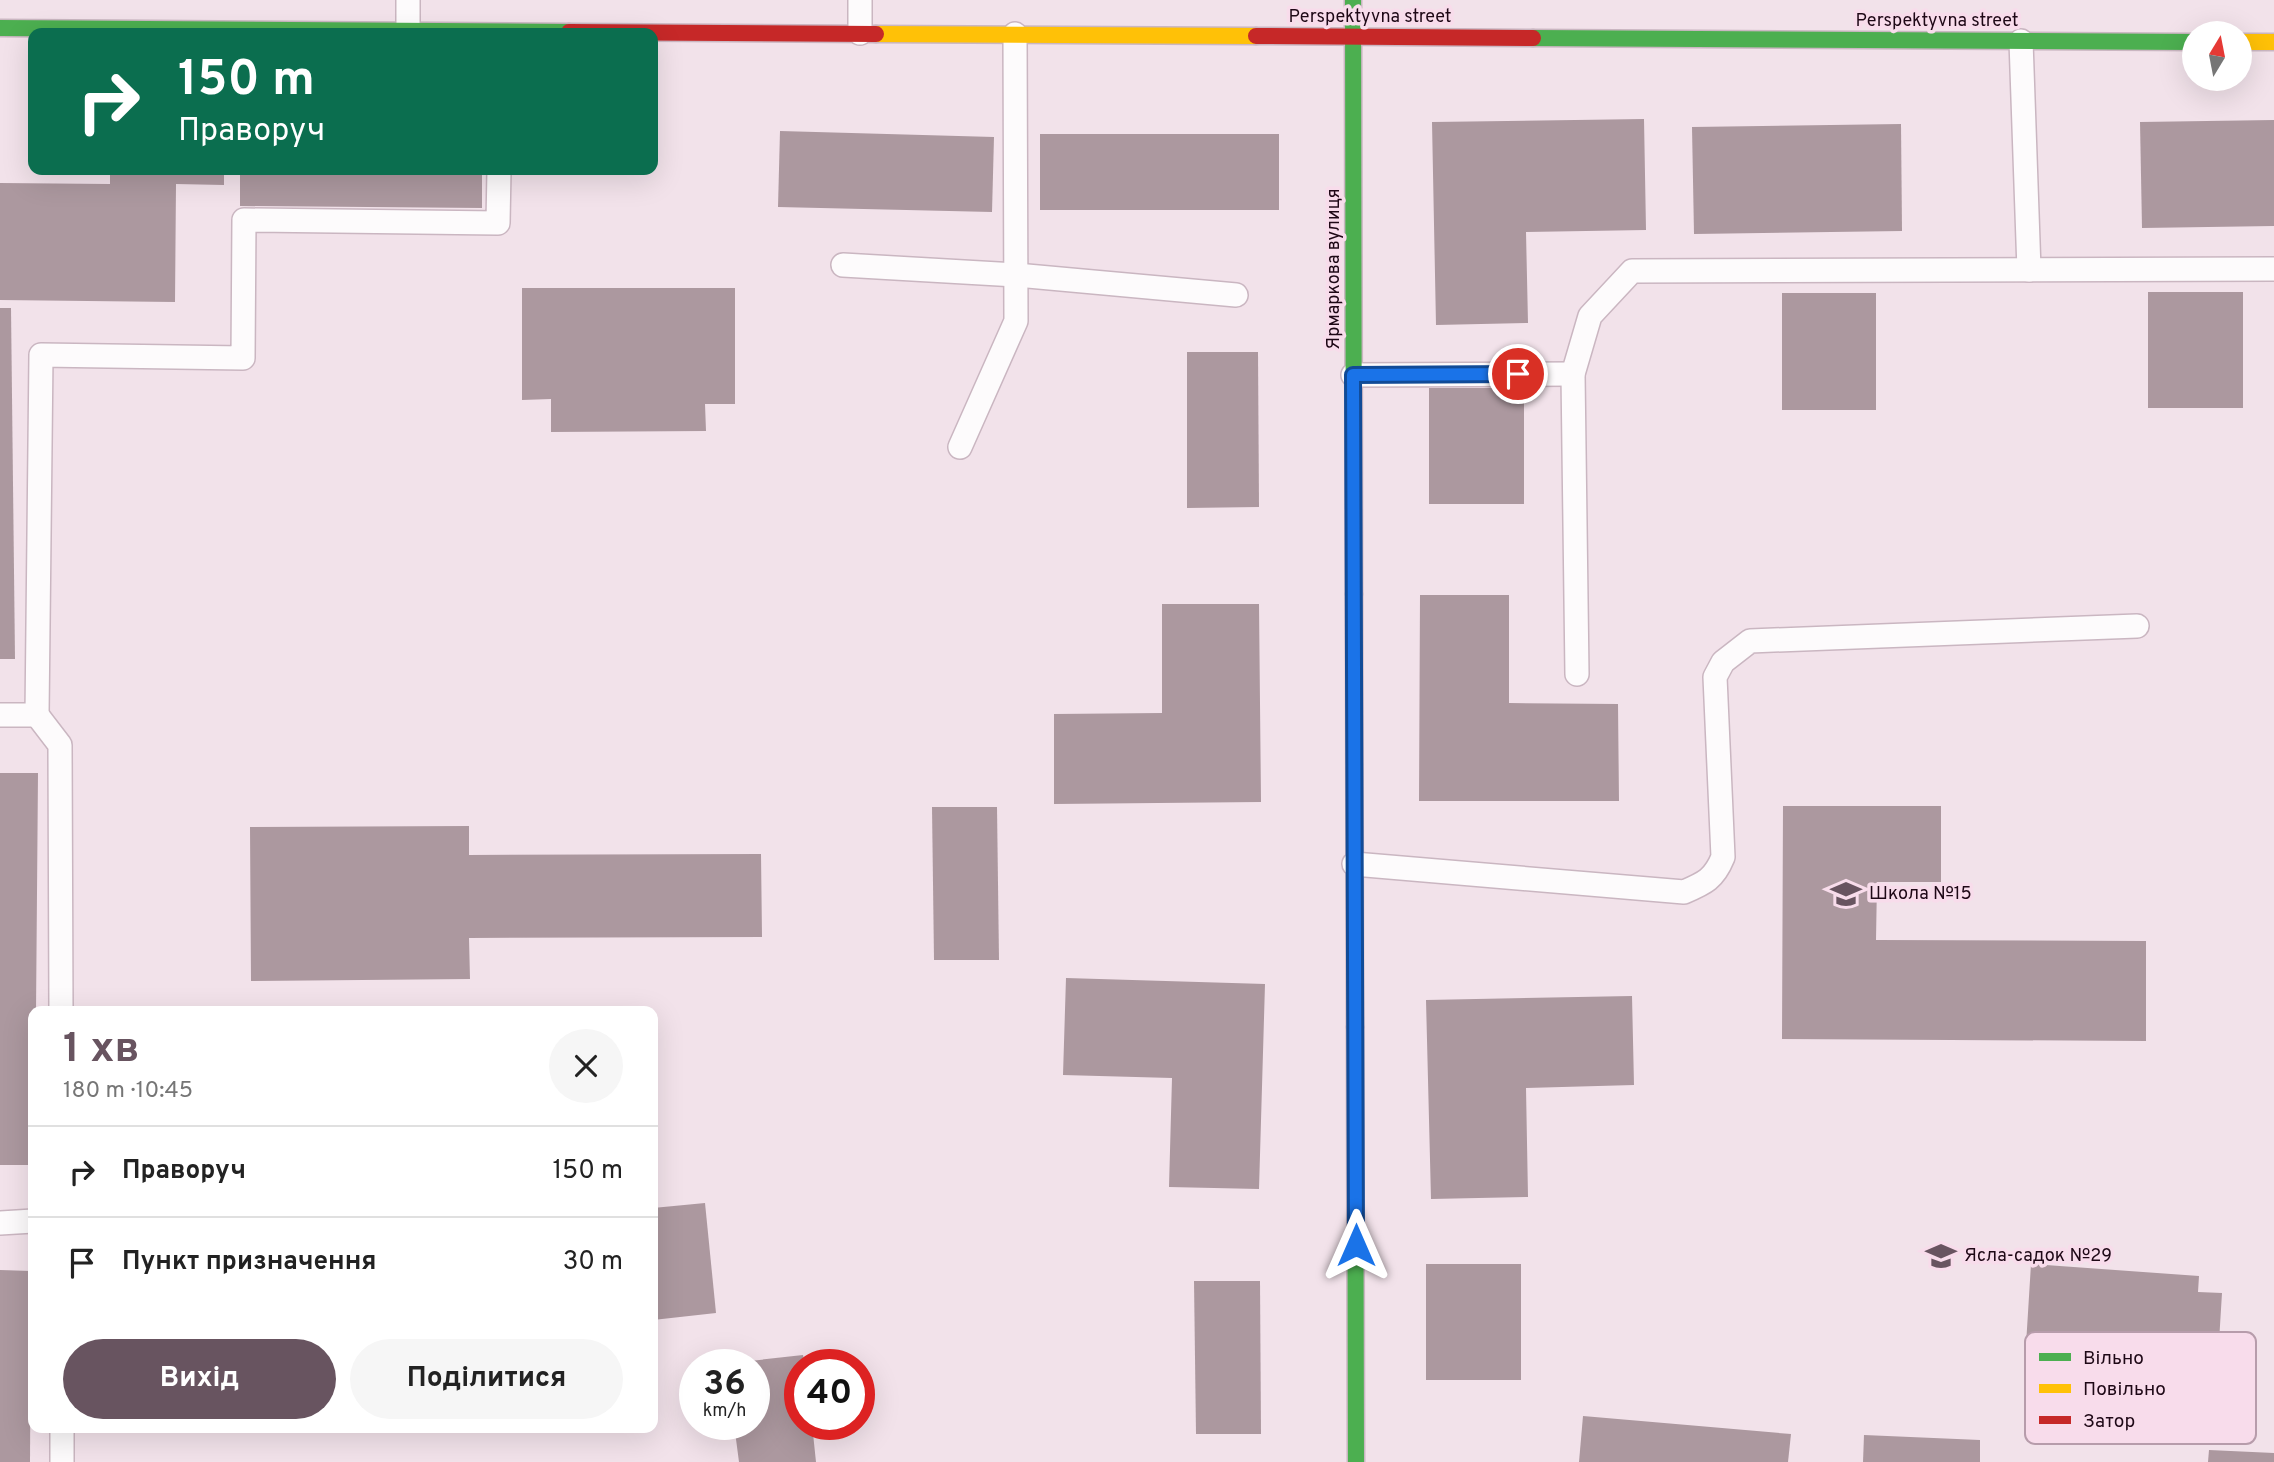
<!DOCTYPE html>
<html lang="uk">
<head>
<meta charset="utf-8">
<style>
	body { margin:0; font-family:Overpass,sans-serif; background:#f6f6f6; color:#222; height:100vh; display:flex; flex-direction:column; font-size:26px; white-space:nowrap }
	* { box-sizing:border-box; margin:0 }
	p { font-size:23px; color:#767676 }
	.icon { flex:none; width:38px; height:38px; fill:none; stroke:currentColor; stroke-width:2; stroke-linecap:round; stroke-linejoin:round }
	.map { position:relative; flex:1; overflow:hidden }
	.drawer { position:absolute; left:28px; top:1006px; width:630px; height:427px; display:flex; flex-direction:column; background:#fff; border-radius:14px; box-shadow:0 7px 28px #0002 }
	.drawer>* { flex:none }
	.hud { position:absolute; left:28px; top:28px; width:630px; height:147px; border-radius:14px; box-shadow:0 7px 28px #0002; background:#0b6e4f; color:#fff; overflow:hidden }
	.needle { width:46px; rotate:10deg }
	.tools { position:absolute; left:2182px; top:21px; display:grid; gap:14px }
	.tools a { display:grid; place-items:center; width:70px; height:70px; border-radius:50%; background:#fff; box-shadow:0 7px 28px #0002; font-size:35px }
	.speed { position:absolute; left:679px; top:1349px; display:flex; gap:14px; font-size:35px; font-weight:700; text-align:center }
	.speed>* { display:grid; place-content:center; width:91px; height:91px; border-radius:50%; background:#fff; box-shadow:0 7px 28px #0002; line-height:1 }
	.speed small { font-size:18px; font-weight:400 }
	.speed .limit { border:10px solid #d22; background:#fff; color:#111 }
	.pin { position:absolute; display:grid; place-items:center; width:60px; height:60px; color:#fff; margin:-30px; border:4px solid #fff; border-radius:50%; box-shadow:0 2px 7px #0007 }
	.me { position:absolute; width:77px; margin:-38px; rotate:0deg; stroke-linejoin:round; filter:drop-shadow(0 0 5px #0008) }
	.turn { display:flex; align-items:center; gap:24px; height:147px; padding:0 35px; font-size:32px }
	.turn .icon { width:91px; height:91px; stroke-width:2.5 }
	.turn b { display:block; font-size:49px; line-height:60px }
	.round { display:grid; place-items:center; flex:none; width:74px; height:74px; border-radius:37px; background:#f6f6f6 }
	.overview { display:flex; align-items:center; justify-content:space-between; height:119px; padding:0 35px }
	h1 { font-size:42px; font-weight:700; line-height:52px; color:#685460 }
	.primary-button { display:flex; gap:14px; margin-top:auto; padding:14px 35px }
	.primary-button a { flex:1; height:80px; border-radius:42px; background:#685460; color:#fff; font-size:28px; font-weight:700; line-height:80px; text-align:center }
	.primary-button a+a { background:#f6f6f6; color:#222 }
	ul { padding:0; list-style:none }
	li { display:flex; align-items:center; gap:21px; height:91px; padding:0 35px; border-top:2px solid #e0e0e0 }
	li div { flex:1 }
	li b { display:block; font-size:26px }
	li em { font-style:normal }
	.map>svg:first-child { display:block }
	.building { fill:#ac989f }
	.lines { fill:none; stroke-linecap:round; stroke-linejoin:round }
	.lane-casing { stroke:#cab6c1; stroke-width:26 }
	.fast-casing { stroke:#cab6c1; stroke-width:19 }
	.slow-casing { stroke:#cab6c1; stroke-width:19 }
	.jam-casing { stroke:#cab6c1; stroke-width:19 }
	.lane { stroke:#fdfbfc; stroke-width:23 }
	.fast { stroke:#4caf50; stroke-width:16 }
	.slow { stroke:#ffc107; stroke-width:16 }
	.jam { stroke:#c62828; stroke-width:16 }
	.route-casing { stroke:#114b97; stroke-width:18 }
	.route { stroke:#1a73e8; stroke-width:12 }
	.labels { text-anchor:middle; dominant-baseline:central; stroke-width:7; stroke-linejoin:round; paint-order:stroke }
	.street-label { font-size:18px; fill:#1e0816; stroke:#f8dceb }
	.poi-label { font-size:18px; fill:#1e0816; stroke:#f8dceb; text-anchor:start }
	.key { fill:#f8dceb; stroke:#b79cab; stroke-width:2 }
	.key-label { font-size:19px; fill:#1e0816 }
</style>
</head>
<body>
<div class="map">
<svg width="2274" height="1462" viewBox="0 0 2274 1462">
	<rect width="100%" height="100%" fill="#f2e2ea"/>
	<g class="building">
		<path d="M 1644,119 L 1646,230 L 1526,232 L 1528,323 L 1436,325 L 1432,122 Z"/>
		<path d="M 2274,120 L 2274,226 L 2142,228 L 2140,122 Z"/>
		<path d="M 1901,124 L 1902,231 L 1694,234 L 1692,127 Z"/>
		<path d="M 780,131 L 994,137 L 992,212 L 778,207 Z"/>
		<rect x="1040" y="134" width="239" height="76"/>
		<path d="M 110,170 L 224,170 L 224,185 L 176,184 L 175,302 L 0,300 L 0,183 L 110,184 Z"/>
		<path d="M 240,170 L 482,170 L 482,208 L 240,206 Z"/>
		<path d="M 522,288 L 735,288 L 735,404 L 705,404 L 706,431 L 551,432 L 551,399 L 522,400 Z"/>
		<rect x="2148" y="292" width="95" height="116"/>
		<rect x="1782" y="293" width="94" height="117"/>
		<path d="M 0,308 L 11,308 L 15,659 L 0,659 Z"/>
		<path d="M 1187,352 L 1258,352 L 1259,507 L 1187,508 Z"/>
		<rect x="1429" y="388" width="95" height="116"/>
		<path d="M 1420,595 L 1509,595 L 1509,703 L 1618,704 L 1619,801 L 1419,801 Z"/>
		<path d="M 1162,604 L 1259,604 L 1261,802 L 1054,804 L 1054,714 L 1162,713 Z"/>
		<path d="M 0,773 L 38,773 L 36,1012 L 33,1012 L 33,1165 L 0,1165 Z"/>
		<path d="M 1783,806 L 1941,806 L 1941,882 L 1877,882 L 1876,940 L 2146,941 L 2146,1041 L 1782,1039 Z"/>
		<path d="M 932,807 L 997,807 L 999,960 L 934,960 Z"/>
		<path d="M 469,826 L 469,855 L 761,854 L 762,937 L 469,938 L 470,979 L 251,981 L 250,827 Z"/>
		<path d="M 1066,978 L 1265,984 L 1259,1189 L 1169,1187 L 1172,1078 L 1063,1075 Z"/>
		<path d="M 1632,996 L 1634,1085 L 1526,1088 L 1528,1197 L 1431,1199 L 1426,1000 Z"/>
		<path d="M 705,1203 L 716,1313 L 653,1320 L 653,1208 Z"/>
		<rect x="1426" y="1264" width="95" height="116"/>
		<path d="M 2031,1264 L 2199,1276 L 2198,1292 L 2222,1293 L 2218,1358 L 2026,1345 Z"/>
		<path d="M 0,1270 L 31,1271 L 30,1462 L 0,1462 Z"/>
		<path d="M 1194,1281 L 1260,1281 L 1261,1434 L 1196,1434 Z"/>
		<path d="M 803,1355 L 805,1365 L 800,1365 L 800,1424 L 812,1424 L 816,1462 L 739,1462 L 734,1424 L 754,1424 L 754,1365 L 732,1365 L 732,1363 Z"/>
		<path d="M 1583,1416 L 1791,1434 L 1788,1462 L 1579,1462 Z"/>
		<path d="M 1864,1435 L 1980,1440 L 1980,1462 L 1863,1462 Z"/>
		<path d="M 2209,1450 L 2274,1453 L 2274,1462 L 2208,1462 Z"/>
	</g>
	<g class="lines">
		<g class="lane-casing">
			<g id="lane">
				<path d="M 408,0 L 408,31"/>
				<path d="M 860,33 L 860,0"/>
				<path d="M 2021,41 L 2029,270"/>
				<path d="M 843,265 L 1016,275 L 1236,295"/>
				<path d="M 1353,375 L 1573,374"/>
				<path d="M 960,447 L 1016,321 L 1015,34"/>
				<path d="M 1577,674 L 1573,374 L 1590,316 L 1632,271 L 2274,269"/>
				<path d="M 0,715 L 37,715 L 41,355 L 243,358 L 244,220 L 498,223 L 499,170"/>
				<path d="M 37,715 L 60,745 L 61,1012"/>
				<path d="M 1354,864 L 1684,892 C 1705,883 1714,879 1723,857 L 1715,677 L 1723,662 L 1750,641 L 2137,626"/>
				<path d="M 0,1223 L 33,1221"/>
				<path d="M 62,1428 L 62,1462"/>
			</g>
		</g>
		<g class="fast-casing">
			<g id="fast">
				<path d="M 1353,0 L 1354,594"/>
				<path d="M 0,28 L 569,32"/>
				<path d="M 1533,38 L 2194,42"/>
				<path d="M 1355,1027 L 1356,1462"/>
			</g>
		</g>
		<g class="slow-casing">
			<g id="slow">
				<path d="M 876,34 L 1256,36"/>
				<path d="M 2240,42 L 2274,42"/>
				<path d="M 1354,594 L 1355,1027"/>
			</g>
		</g>
		<g class="jam-casing">
			<g id="jam">
				<path d="M 569,32 L 876,34"/>
				<path d="M 1256,36 L 1533,38"/>
			</g>
		</g>
		<use href="#lane" class="lane"/>
		<use href="#fast" class="fast"/>
		<use href="#slow" class="slow"/>
		<use href="#jam" class="jam"/>
	</g>
	<g class="lines">
		<g class="route-casing">
			<path id="route" d="M 1356,1245 L 1353,375 L 1518,374"/>
		</g>
		<use href="#route" class="route"/>
	</g>
	<defs>
		<g id="school-bare" transform="scale(2.415)"><path d="M0-5L7-2L0 1L-7-2ZM-4 1L0 2.5L4 1V4Q0 6-4 4Z" fill="#685460" stroke="#f8dceb" stroke-width="2.5" paint-order="stroke"/></g>
	</defs>
	<g fill-rule="evenodd">
		<use href="#school-bare" x="1846" y="894"/>
		<use href="#school-bare" x="1941" y="1256"/>
	</g>
	<g class="labels">
		<g class="street-label">
			<text x="1370" y="17">Perspektyvna street</text>
			<text x="1937" y="21">Perspektyvna street</text>
			<text transform="translate(1334 269) rotate(-90)">Ярмаркова вулиця</text>
		</g>
		<g class="poi-label">
			<text x="1869" y="894">Школа №15</text>
			<text x="1964" y="1256">Ясла-садок №29</text>
		</g>
	</g>
	<rect x="2025" y="1332" width="231" height="112" rx="10" class="key"/>
	<rect x="2039" y="1353" width="32" height="8" fill="#4caf50"/>
	<rect x="2039" y="1384" width="32" height="9" fill="#ffc107"/>
	<rect x="2039" y="1416" width="32" height="8" fill="#c62828"/>
	<g class="key-label">
		<text x="2083" y="1364">Вільно</text>
		<text x="2083" y="1395">Повільно</text>
		<text x="2083" y="1427">Затор</text>
	</g>
</svg>
<div class="tools">
<a><svg class="needle" viewBox="-14 -14 28 28"><path d="M0-13l5 13h-10z" fill="#e53935"/><path d="M0 13l5-13h-10z" fill="#767676"/></svg></a>
</div>
<div class="speed"><div>36<small>km/h</small></div><div class="limit">40</div></div>
<div class="pin" style="left:1518px;top:374px;background:#d93025"><svg class="icon" aria-label="arrive" viewBox="0 0 24 24"><path d="M6 21V4h12l-3 4 3 4H6"/></svg></div>
<svg class="me" style="left:1356px;top:1245px" viewBox="-20 -20 40 40"><path d="M0-17L14 15 0 8-14 15z" fill="#1a73e8" stroke="#fff" stroke-width="4"/></svg>
<div class="hud">
<div class="turn"><svg class="icon" aria-label="right" viewBox="0 0 24 24"><path d="M7 20v-9h11M14 6l5 5-5 5"/></svg><div><b>150 m</b>Праворуч</div></div>
</div>
<section class="drawer">
<div class="overview"><div><h1>1 хв</h1><p>180 m · 10:45</p></div><a class="round"><svg class="icon" aria-label="close" viewBox="0 0 24 24"><path d="M6 6l12 12M18 6L6 18"/></svg></a></div>
<ul>
<li><svg class="icon" aria-label="right" viewBox="0 0 24 24"><path d="M7 20v-9h11M14 6l5 5-5 5"/></svg><div><b>Праворуч</b></div><em>150 m</em></li>
<li><svg class="icon" aria-label="arrive" viewBox="0 0 24 24"><path d="M6 21V4h12l-3 4 3 4H6"/></svg><div><b>Пункт призначення</b></div><em>30 m</em></li>
</ul>
<div class="primary-button"><a>Вихід</a><a>Поділитися</a></div>
</section>
</div>
</body>
</html>
